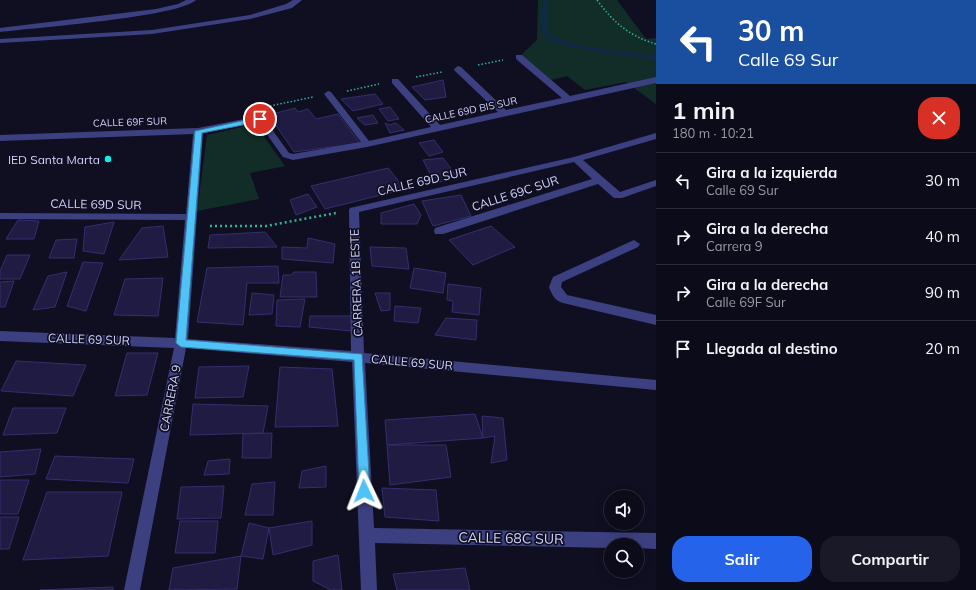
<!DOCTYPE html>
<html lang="es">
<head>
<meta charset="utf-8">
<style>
	body { margin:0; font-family:Mulish,sans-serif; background:#1a1927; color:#f1f3f6; height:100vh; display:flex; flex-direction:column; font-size:15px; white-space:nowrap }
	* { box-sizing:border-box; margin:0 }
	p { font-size:13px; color:#9a9ba2 }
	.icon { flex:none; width:22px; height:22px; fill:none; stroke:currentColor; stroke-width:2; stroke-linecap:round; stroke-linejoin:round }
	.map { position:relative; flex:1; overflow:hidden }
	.drawer { display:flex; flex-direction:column; background:#0c0b1a; width:320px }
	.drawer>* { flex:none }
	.guide { background:#1a4fa0; color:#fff; overflow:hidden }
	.tools { position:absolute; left:604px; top:490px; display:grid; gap:8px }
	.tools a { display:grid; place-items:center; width:40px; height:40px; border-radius:50%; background:#0c0b1a; box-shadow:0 2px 10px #0003,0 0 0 1px #2c2b39; font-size:20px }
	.pin { position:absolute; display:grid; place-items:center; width:34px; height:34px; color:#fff; margin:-17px; border:2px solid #fff; border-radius:50%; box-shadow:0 1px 4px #0007 }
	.me { position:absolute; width:44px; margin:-22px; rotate:358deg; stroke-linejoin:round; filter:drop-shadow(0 0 3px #0008) }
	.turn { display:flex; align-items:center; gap:14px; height:84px; padding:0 16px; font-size:18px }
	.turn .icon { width:52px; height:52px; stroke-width:2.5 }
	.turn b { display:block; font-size:28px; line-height:34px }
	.round { display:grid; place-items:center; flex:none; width:42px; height:42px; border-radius:16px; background:#1a1927 }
	.overview { display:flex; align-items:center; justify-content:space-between; height:68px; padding:0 16px }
	h1 { font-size:24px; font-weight:700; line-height:30px }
	.button { display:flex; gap:8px; margin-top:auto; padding:8px 16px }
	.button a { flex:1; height:46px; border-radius:16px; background:#2563eb; color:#fff; font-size:16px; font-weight:700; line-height:46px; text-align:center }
	.button a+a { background:#1a1927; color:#f1f3f6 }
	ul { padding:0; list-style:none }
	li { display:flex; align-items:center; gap:12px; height:56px; padding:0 16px; border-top:1px solid #2c2b39 }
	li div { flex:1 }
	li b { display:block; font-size:15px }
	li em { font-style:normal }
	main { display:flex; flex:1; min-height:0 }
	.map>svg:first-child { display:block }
	.green { fill:#122c28 }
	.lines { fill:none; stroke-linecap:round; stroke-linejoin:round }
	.stream { fill:#102945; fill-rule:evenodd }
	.building { fill:#1f1b43; stroke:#342e6e }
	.path-far1 { stroke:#33b09b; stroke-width:1.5; stroke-dasharray:1.5 2; stroke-linecap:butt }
	.path { stroke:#33b09b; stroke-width:2.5; stroke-dasharray:2 3; stroke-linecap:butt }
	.minor { fill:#3c4080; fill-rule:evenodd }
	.route { fill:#4fc3f7; stroke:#337fa1 }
	.poi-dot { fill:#09f2f1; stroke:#100f22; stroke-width:1.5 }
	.labels { text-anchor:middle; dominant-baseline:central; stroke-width:3.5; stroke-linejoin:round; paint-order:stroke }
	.far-street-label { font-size:10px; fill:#d2d2fd; stroke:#100f22 }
	.poi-label { font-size:12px; fill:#d2d2fd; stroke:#100f22; text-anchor:end }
	.street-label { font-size:12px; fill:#d2d2fd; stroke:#100f22 }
	.near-street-label { font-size:14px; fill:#d2d2fd; stroke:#100f22 }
</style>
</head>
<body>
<main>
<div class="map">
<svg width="656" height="590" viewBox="0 0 656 590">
	<rect width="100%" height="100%" fill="#100f22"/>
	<g class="green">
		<path d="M 538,0 L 617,0 L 646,39 L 656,38 L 656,104 L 626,82 L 585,90 L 567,76 L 547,81 L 519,57 L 537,40 Z"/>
		<path d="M 255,124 L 285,166 L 250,173 L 259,199 L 197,211 L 207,135 Z"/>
	</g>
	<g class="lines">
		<path class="stream" d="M 543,0 L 547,0 L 547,30 C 553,47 638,53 656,56 L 656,60 C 636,56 552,50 543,34 C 538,25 542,10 543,0 Z"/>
	</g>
	<g class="building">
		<path d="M 443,80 L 446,97 L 425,100 L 412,87 Z"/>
		<path d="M 375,94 L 383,104 L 353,111 L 341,99 Z"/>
		<path d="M 390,107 L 399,119 L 388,121 L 379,109 Z"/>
		<path d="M 295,108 L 298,112 L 308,109 L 316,119 L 338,114 L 360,143 L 294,152 L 269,115 Z"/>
		<path d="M 373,115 L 378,123 L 365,125 L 357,118 Z"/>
		<path d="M 385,123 L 390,125 L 396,123 L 404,130 L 390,133 Z"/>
		<path d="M 434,140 L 443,152 L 429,156 L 419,143 Z"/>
		<path d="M 443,158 L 457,177 L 435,183 L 423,160 Z"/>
		<path d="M 388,168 L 405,189 L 325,209 L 311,186 Z"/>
		<path d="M 308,194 L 317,207 L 296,215 L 290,200 Z"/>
		<path d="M 461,195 L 471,216 L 433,226 L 422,201 Z"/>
		<path d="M 414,204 L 421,215 L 417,224 L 381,224 L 381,213 Z"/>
		<path d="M 18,220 L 39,221 L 34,239 L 6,239 Z"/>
		<path d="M 114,222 L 104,254 L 83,251 L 85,227 Z"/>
		<path d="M 163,226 L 168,257 L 119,260 L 142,228 Z"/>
		<path d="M 491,226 L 515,247 L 473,265 L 449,240 Z"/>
		<path d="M 265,232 L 277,247 L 208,248 L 210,235 Z"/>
		<path d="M 308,238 L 335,244 L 333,263 L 282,259 L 282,247 L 307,248 Z"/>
		<path d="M 77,239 L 74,258 L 49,258 L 56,240 Z"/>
		<path d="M 370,247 L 406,248 L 409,269 L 372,266 Z"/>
		<path d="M 7,255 L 30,255 L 20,279 L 0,279 L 0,271 Z"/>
		<path d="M 83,262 L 103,263 L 86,311 L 67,306 Z"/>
		<path d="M 278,266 L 279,283 L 247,283 L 243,325 L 197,322 L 207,268 Z"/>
		<path d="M 414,268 L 446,273 L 443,293 L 410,288 Z"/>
		<path d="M 67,272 L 55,307 L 33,310 L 48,276 Z"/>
		<path d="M 294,272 L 316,272 L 317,297 L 280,297 L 283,275 L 291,275 Z"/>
		<path d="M 163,278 L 158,316 L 114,315 L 125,279 Z"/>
		<path d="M 14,281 L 5,307 L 0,307 L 0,282 Z"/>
		<path d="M 448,284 L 481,288 L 479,315 L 452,312 L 453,301 L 447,300 Z"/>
		<path d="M 252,293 L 274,295 L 272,314 L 249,315 Z"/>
		<path d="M 375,293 L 390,293 L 390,310 L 381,311 Z"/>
		<path d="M 305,299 L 300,327 L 276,326 L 277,300 Z"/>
		<path d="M 395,306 L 421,308 L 418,323 L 394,321 Z"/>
		<path d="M 310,316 L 354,316 L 351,331 L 309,327 Z"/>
		<path d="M 446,318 L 477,320 L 476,340 L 435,335 Z"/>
		<path d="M 127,353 L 158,353 L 147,395 L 115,396 Z"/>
		<path d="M 16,361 L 86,365 L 73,396 L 1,391 Z"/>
		<path d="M 249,366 L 243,397 L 195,398 L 199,367 Z"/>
		<path d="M 280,367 L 332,369 L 338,426 L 275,427 Z"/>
		<path d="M 193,404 L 268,406 L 263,433 L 190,435 Z"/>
		<path d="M 13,408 L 66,408 L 57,433 L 3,435 Z"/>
		<path d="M 475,414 L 483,438 L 387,445 L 385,420 Z"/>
		<path d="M 482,416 L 503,418 L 507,460 L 491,463 L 495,436 L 483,438 Z"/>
		<path d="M 272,433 L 271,458 L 242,458 L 243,434 Z"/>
		<path d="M 387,445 L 446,445 L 451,477 L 390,485 Z"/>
		<path d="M 41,449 L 35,474 L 0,477 L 0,452 Z"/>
		<path d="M 55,456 L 134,459 L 128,483 L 46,479 Z"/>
		<path d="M 230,459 L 229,474 L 204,475 L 208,461 Z"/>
		<path d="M 326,466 L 326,487 L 299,488 L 302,471 Z"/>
		<path d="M 0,480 L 29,480 L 18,514 L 0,514 Z"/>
		<path d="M 275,482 L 273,515 L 245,515 L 252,484 Z"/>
		<path d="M 224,486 L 221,518 L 177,519 L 181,487 Z"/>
		<path d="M 382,488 L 436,490 L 439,521 L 385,517 Z"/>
		<path d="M 47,492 L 122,492 L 108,556 L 23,560 Z"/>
		<path d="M 0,517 L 19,517 L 9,549 L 0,549 Z"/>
		<path d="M 180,521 L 218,521 L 215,553 L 175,553 Z"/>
		<path d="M 312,521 L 312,545 L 273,555 L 269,528 Z"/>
		<path d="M 249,523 L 269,528 L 263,559 L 241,556 Z"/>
		<path d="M 338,555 L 342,590 L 331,590 L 313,581 L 313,561 Z"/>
		<path d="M 241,556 L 237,589 L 169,590 L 173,568 Z"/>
		<path d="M 465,568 L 470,590 L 397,590 L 393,574 Z"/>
		<path d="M 113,587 L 113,590 L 40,590 Z"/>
	</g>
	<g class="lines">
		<g class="path-far1">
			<path d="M 597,0 C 613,22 629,36 656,44"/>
			<path d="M 478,65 L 503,60"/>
			<path d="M 416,77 L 442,72"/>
			<path d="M 347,91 L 379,84"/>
			<path d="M 270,106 L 313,97"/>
		</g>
		<path class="path" d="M 210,226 L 266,226 L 336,213"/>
		<g class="minor">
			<path d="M 186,0 L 196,0 C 179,17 32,28 0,32 L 0,28 L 156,9 L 178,4 Z"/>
			<path d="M 293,0 L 302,0 L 292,8 L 250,19 L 152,34 L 0,43 L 0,39 L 152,30 L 250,15 L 286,4 Z"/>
			<path d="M 516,55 L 522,55 L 570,96 L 656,77 L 656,83 L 367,147 L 293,160 L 283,157 L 258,122 L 203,133 L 188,339 L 351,351 L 349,210 L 350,208 L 574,157 L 656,133 L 656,139 L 583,160 L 620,192 L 656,180 L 656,186 L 622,198 L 614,198 L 598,184 L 443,234 L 435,234 L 434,231 L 435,228 L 592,179 L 574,162 L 359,212 L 364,353 L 656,380 L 656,390 L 365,363 L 374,528 L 656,533 L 656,549 L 637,548 L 637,545 L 611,545 L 611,548 L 375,543 L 377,590 L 361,590 L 352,362 L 186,348 L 140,590 L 124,590 L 174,348 L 0,341 L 0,331 L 175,338 L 185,220 L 0,219 L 0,213 L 186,214 L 193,134 L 0,141 L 0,135 L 198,128 L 260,116 L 263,117 L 289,153 L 293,154 L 361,142 L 324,94 L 328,91 L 331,92 L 369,141 L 431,127 L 392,83 L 392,79 L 398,79 L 440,125 L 498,112 L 455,71 L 454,69 L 458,66 L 461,67 L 506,110 L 562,98 L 516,59 Z"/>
			<path d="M 634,240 L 640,244 L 638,247 L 562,282 L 561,287 L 567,295 L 656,315 L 656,325 L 563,303 C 555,301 552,295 549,287 L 553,277 Z"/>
		</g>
	</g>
	<path class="route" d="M 260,117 L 263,118 L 263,121 L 202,133 L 186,340 L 362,354 L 370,491 L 368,494 L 364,496 L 360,494 L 359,491 L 354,360 L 181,347 L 176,343 L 195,131 Z"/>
	<circle class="poi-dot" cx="108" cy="159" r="4"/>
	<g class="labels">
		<g class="far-street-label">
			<text transform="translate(471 110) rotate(-12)">CALLE 69D BIS SUR</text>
			<text transform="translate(130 122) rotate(-2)">CALLE 69F SUR</text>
		</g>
		<g class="poi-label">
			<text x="100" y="159">IED Santa Marta</text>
		</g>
		<g class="street-label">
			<text transform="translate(422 181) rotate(-13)">CALLE 69D SUR</text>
			<text transform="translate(515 193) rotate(-18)">CALLE 69C SUR</text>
			<text transform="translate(96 204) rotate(1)">CALLE 69D SUR</text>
			<text transform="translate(356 283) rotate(-92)">CARRERA 1B ESTE</text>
			<text transform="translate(89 339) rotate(2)">CALLE 69 SUR</text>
			<text transform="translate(412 362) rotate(5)">CALLE 69 SUR</text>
			<text transform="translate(170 398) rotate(-79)">CARRERA 9</text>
		</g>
		<g class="near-street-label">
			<text transform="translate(511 538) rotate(1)">CALLE 68C SUR</text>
		</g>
	</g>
</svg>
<div class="tools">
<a><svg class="icon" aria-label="sound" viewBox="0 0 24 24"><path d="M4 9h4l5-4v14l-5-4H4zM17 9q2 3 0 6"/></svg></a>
<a><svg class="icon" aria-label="search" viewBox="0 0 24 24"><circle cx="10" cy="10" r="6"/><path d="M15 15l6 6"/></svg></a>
</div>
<div class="pin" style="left:260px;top:119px;background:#d93025"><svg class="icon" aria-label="arrive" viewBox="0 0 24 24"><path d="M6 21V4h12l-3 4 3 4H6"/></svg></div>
<svg class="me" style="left:364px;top:491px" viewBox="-20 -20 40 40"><path d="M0-17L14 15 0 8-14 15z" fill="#4fc3f7" stroke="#fff" stroke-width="4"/></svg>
</div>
<section class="drawer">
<div class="guide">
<div class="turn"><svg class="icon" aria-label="left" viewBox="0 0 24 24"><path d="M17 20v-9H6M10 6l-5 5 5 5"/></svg><div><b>30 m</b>Calle 69 Sur</div></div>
</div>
<div class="overview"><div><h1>1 min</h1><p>180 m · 10:21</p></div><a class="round" style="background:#d93025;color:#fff"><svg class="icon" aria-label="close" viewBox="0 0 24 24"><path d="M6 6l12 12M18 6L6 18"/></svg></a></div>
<ul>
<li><svg class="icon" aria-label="left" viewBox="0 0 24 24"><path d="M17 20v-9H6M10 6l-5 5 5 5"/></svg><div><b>Gira a la izquierda</b><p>Calle 69 Sur</p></div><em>30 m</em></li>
<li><svg class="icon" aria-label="right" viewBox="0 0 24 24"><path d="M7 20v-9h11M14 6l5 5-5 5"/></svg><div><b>Gira a la derecha</b><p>Carrera 9</p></div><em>40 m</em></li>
<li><svg class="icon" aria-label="right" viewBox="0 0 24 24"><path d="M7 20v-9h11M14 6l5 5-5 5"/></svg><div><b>Gira a la derecha</b><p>Calle 69F Sur</p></div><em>90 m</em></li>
<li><svg class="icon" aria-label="arrive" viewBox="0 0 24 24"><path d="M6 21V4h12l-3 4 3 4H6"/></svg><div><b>Llegada al destino</b></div><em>20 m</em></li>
</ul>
<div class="button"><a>Salir</a><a>Compartir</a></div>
</section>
</main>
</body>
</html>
